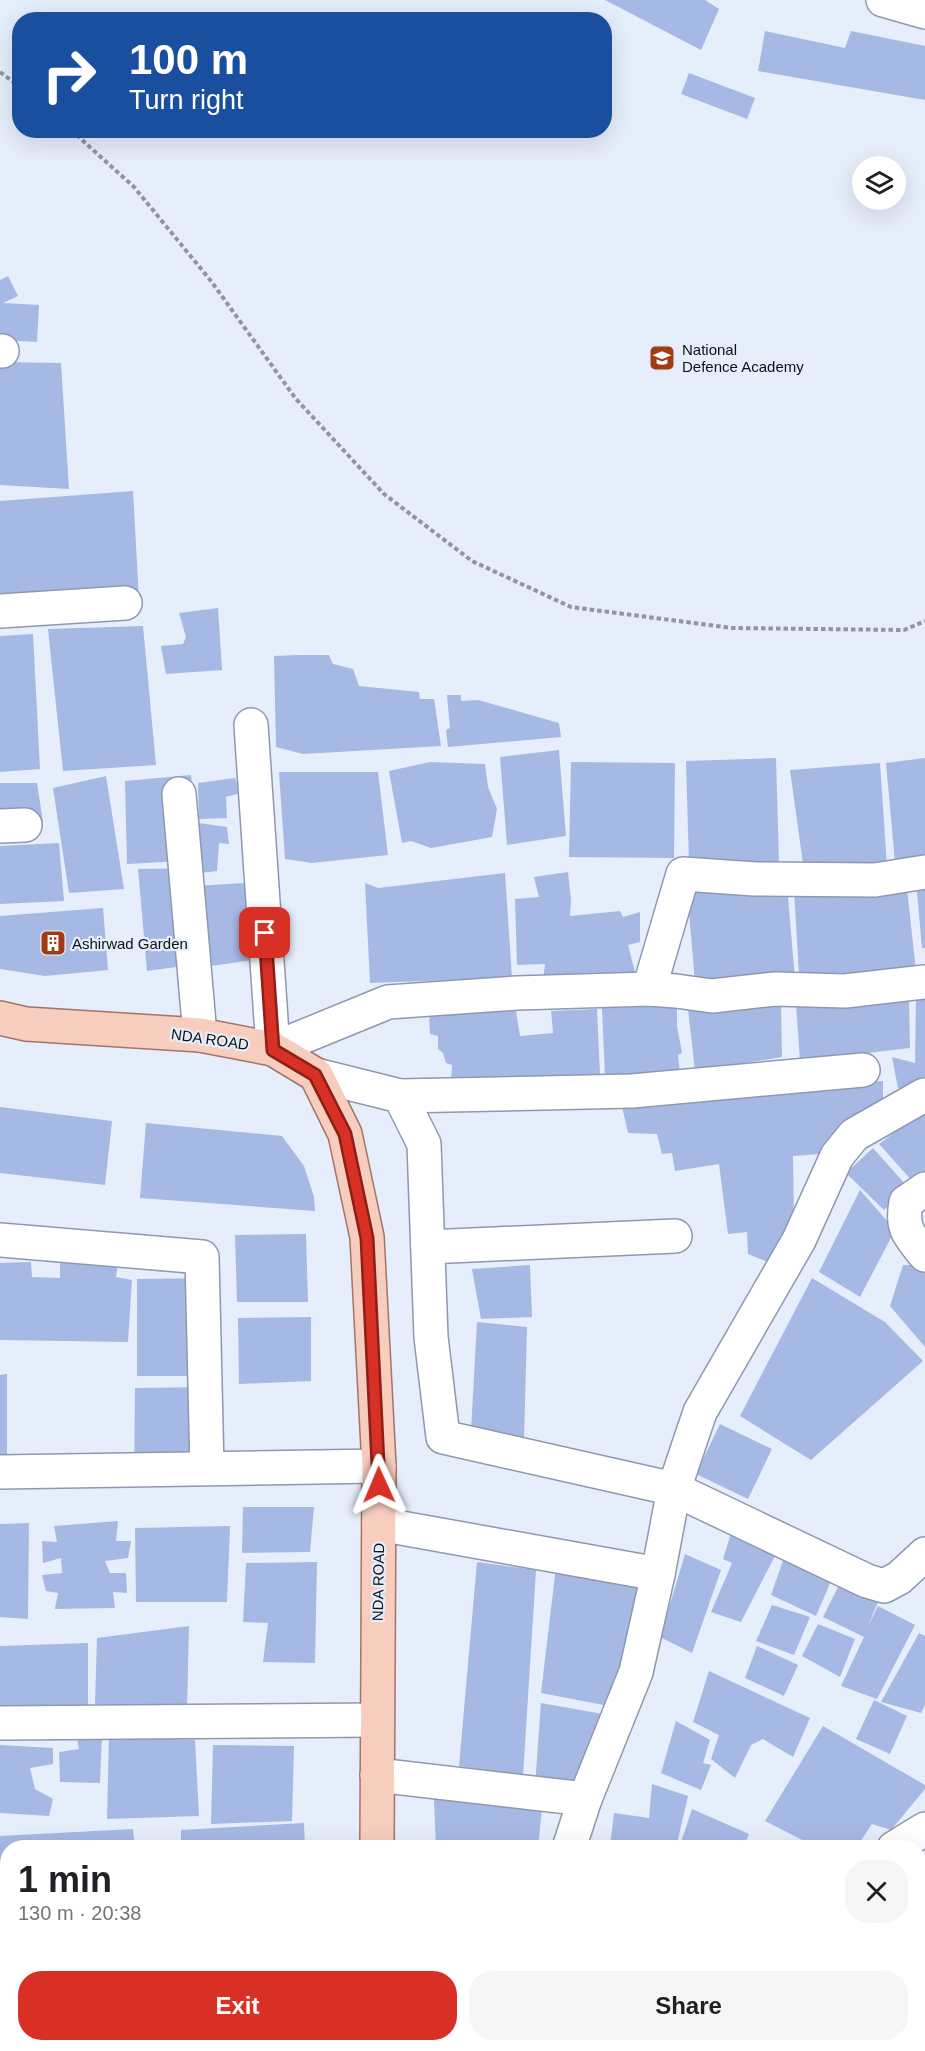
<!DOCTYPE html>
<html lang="en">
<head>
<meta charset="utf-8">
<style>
	body { margin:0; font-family:Arial,sans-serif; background:#f6f6f6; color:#202124; height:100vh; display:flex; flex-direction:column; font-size:22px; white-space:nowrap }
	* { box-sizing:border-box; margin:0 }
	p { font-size:20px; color:#757577 }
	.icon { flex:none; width:33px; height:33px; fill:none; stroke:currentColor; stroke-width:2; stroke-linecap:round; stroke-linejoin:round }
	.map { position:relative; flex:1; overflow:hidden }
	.details { position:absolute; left:0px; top:1840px; width:926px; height:212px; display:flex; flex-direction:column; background:#fff; border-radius:24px 24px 0 0; box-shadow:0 6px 24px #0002 }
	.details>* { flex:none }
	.guide { position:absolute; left:12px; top:12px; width:600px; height:126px; border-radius:24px; box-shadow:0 6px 24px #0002; background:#1a4fa0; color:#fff; overflow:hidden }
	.buttons { position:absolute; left:852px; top:156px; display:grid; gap:12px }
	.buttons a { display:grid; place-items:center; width:54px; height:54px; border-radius:50%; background:#fff; box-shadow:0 6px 24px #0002; font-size:30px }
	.pin { position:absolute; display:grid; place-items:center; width:51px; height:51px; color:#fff; margin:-26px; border-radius:12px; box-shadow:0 3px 9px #0006 }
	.me { position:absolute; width:66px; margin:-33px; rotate:359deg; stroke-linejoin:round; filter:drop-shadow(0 0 4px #0008) }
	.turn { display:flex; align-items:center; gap:21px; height:126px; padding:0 18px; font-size:27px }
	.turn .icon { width:78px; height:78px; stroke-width:2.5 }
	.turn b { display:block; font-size:42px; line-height:51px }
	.round { display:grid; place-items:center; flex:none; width:63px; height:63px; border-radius:24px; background:#f6f6f6 }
	.head { display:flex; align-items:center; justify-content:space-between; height:102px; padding:0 18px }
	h1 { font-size:36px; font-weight:800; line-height:45px }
	.primary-button { display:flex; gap:12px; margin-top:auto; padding:12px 18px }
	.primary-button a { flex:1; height:69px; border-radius:24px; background:#d93025; color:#fff; font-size:24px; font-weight:800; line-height:69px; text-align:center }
	.primary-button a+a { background:#f6f6f6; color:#202124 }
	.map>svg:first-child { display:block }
	.building { fill:#a6b9e5 }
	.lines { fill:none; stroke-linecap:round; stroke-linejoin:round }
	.minor-casing { stroke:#8e98af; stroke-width:36 }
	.major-casing { stroke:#a27568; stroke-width:36 }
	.path { stroke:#8f95a1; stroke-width:4; stroke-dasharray:4.5 3; stroke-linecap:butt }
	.minor { stroke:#fff; stroke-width:33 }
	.major { stroke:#f7cdbe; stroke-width:33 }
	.route-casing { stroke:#8d1f18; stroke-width:15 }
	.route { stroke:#d93025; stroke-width:10 }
	.labels { text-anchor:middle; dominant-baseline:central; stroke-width:4.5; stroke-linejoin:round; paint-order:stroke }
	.poi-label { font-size:15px; fill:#0d1119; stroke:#e6edfb; text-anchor:start }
	.street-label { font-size:15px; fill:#0d1119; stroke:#e6edfb }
</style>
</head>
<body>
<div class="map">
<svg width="925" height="2051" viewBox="0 0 925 2051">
	<rect width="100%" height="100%" fill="#e6edfb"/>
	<g class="building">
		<path d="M 605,0 L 705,0 L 719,9 L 701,50 Z"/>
		<path d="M 765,31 L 845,48 L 851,31 L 925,46 L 925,100 L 758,71 Z"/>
		<path d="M 689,73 L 755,98 L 747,119 L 681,94 Z"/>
		<path d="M 8,276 L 18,296 L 3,303 L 39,305 L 37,342 L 0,340 L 0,280 Z"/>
		<path d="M 0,362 L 61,363 L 69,489 L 0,485 Z"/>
		<path d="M 133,491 L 139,600 L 0,607 L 0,501 Z"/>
		<path d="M 218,608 L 222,670 L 166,674 L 161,646 L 183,644 L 186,637 L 179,613 Z"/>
		<path d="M 143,626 L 156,765 L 63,771 L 48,629 Z"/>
		<path d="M 33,634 L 40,769 L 0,772 L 0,636 Z"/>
		<path d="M 297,655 L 329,655 L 333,664 L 353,669 L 359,686 L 419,692 L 420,699 L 434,699 L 441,746 L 303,754 L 276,747 L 274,656 Z"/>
		<path d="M 447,695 L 461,695 L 461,701 L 478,700 L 559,723 L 561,737 L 448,747 L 446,730 L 450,728 Z"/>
		<path d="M 559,750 L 566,836 L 507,845 L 500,757 Z"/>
		<path d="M 776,758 L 779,862 L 689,865 L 686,761 Z"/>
		<path d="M 925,758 L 925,862 L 895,862 L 886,763 Z"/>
		<path d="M 430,762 L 485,764 L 488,787 L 497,809 L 492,837 L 431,848 L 411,841 L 402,843 L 389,771 Z"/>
		<path d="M 571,762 L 675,763 L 674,858 L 569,857 Z"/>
		<path d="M 880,763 L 887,866 L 804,871 L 790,770 Z"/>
		<path d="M 279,772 L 378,772 L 388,855 L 312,863 L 285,859 Z"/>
		<path d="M 191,775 L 198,860 L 127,864 L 125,781 Z"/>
		<path d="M 106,776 L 124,889 L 69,893 L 53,788 Z"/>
		<path d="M 235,778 L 240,793 L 226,797 L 227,818 L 199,819 L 198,783 Z"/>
		<path d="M 0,783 L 37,783 L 43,822 L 0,823 Z"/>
		<path d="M 199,823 L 227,827 L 229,844 L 219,843 L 217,871 L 200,873 Z"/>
		<path d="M 59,843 L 64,901 L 0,904 L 0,846 Z"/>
		<path d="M 193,868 L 198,964 L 147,971 L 138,869 Z"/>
		<path d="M 568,872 L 571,900 L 570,916 L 620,911 L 623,917 L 640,912 L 640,942 L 628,945 L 636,976 L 543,980 L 545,964 L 517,965 L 515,899 L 539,897 L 534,877 Z"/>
		<path d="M 505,873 L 512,978 L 370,983 L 365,883 L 378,888 Z"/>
		<path d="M 925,880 L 925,948 L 922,948 L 916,881 Z"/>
		<path d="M 260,882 L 266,958 L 204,967 L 196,886 Z"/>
		<path d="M 787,886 L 795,979 L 695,982 L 687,889 Z"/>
		<path d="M 907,889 L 916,971 L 799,975 L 794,890 Z"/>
		<path d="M 103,908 L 108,970 L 45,976 L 0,969 L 0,916 Z"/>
		<path d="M 916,995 L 925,995 L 925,1088 L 898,1088 L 892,1057 L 915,1063 Z"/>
		<path d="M 909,999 L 910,1048 L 800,1061 L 796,1004 Z"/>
		<path d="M 781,1004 L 782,1057 L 695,1071 L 688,1009 Z"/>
		<path d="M 677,1006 L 677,1026 L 682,1053 L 678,1055 L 680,1072 L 605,1077 L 602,1008 Z"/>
		<path d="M 597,1009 L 600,1075 L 451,1085 L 452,1065 L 446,1063 L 443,1053 L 438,1049 L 438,1036 L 430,1034 L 429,1016 L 516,1011 L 520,1036 L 553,1033 L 551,1011 Z"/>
		<path d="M 883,1081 L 883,1104 L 850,1117 L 848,1135 L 833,1153 L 793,1156 L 794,1221 L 773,1264 L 748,1254 L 747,1232 L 728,1234 L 719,1164 L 675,1171 L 672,1153 L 662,1154 L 657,1134 L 628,1133 L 620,1098 Z"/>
		<path d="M 0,1107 L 112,1121 L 105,1185 L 0,1173 Z"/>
		<path d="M 925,1109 L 925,1176 L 914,1183 L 879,1144 Z"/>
		<path d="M 146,1123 L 282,1136 L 304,1166 L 314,1197 L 315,1211 L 140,1198 Z"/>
		<path d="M 873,1148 L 907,1186 L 884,1210 L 846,1173 Z"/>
		<path d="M 860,1190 L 895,1230 L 860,1297 L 819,1272 Z"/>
		<path d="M 306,1234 L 308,1302 L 237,1302 L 235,1235 Z"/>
		<path d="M 31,1262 L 32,1277 L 60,1278 L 60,1263 L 118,1264 L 116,1277 L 132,1280 L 128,1342 L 0,1340 L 0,1263 Z"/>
		<path d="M 530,1265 L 532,1317 L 481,1319 L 472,1269 Z"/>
		<path d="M 903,1265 L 920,1265 L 925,1271 L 925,1347 L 890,1306 Z"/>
		<path d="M 217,1278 L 215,1376 L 137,1376 L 137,1279 Z"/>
		<path d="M 812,1278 L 885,1322 L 923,1361 L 811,1460 L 740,1416 Z"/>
		<path d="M 311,1317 L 311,1381 L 239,1384 L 238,1318 Z"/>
		<path d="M 477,1322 L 527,1327 L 524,1439 L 471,1431 Z"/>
		<path d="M 7,1374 L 7,1464 L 0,1464 L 0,1375 Z"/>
		<path d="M 215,1387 L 213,1482 L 134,1484 L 135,1388 Z"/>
		<path d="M 720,1424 L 772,1449 L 748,1499 L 696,1474 Z"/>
		<path d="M 243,1507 L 314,1507 L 310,1552 L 242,1553 Z"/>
		<path d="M 118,1521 L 116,1541 L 131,1541 L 128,1558 L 105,1561 L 110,1573 L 126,1573 L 127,1593 L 113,1592 L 115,1608 L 55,1609 L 58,1593 L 46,1591 L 42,1575 L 62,1573 L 61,1558 L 43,1563 L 42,1541 L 57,1542 L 54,1526 Z"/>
		<path d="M 29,1523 L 28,1619 L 0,1617 L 0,1524 Z"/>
		<path d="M 230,1526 L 227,1602 L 136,1602 L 135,1528 Z"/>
		<path d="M 733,1527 L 778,1550 L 741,1622 L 711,1612 L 732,1563 L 723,1559 Z"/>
		<path d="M 786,1552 L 834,1574 L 816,1616 L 771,1595 Z"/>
		<path d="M 685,1554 L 721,1570 L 692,1653 L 660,1637 Z"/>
		<path d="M 317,1562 L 315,1663 L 263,1662 L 268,1623 L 243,1622 L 246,1563 Z"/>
		<path d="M 477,1562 L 536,1570 L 523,1776 L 459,1766 Z"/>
		<path d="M 556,1567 L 646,1585 L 614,1707 L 541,1693 Z"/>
		<path d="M 842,1579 L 879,1600 L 867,1628 L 878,1606 L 915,1625 L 877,1699 L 841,1686 L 864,1637 L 823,1617 Z"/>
		<path d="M 772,1605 L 810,1617 L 794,1655 L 756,1641 Z"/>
		<path d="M 818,1624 L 855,1639 L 840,1677 L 802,1656 Z"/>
		<path d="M 189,1626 L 187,1711 L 95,1704 L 97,1638 Z"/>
		<path d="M 919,1633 L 925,1636 L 925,1705 L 921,1713 L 881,1702 Z"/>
		<path d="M 88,1643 L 88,1709 L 0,1708 L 0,1646 Z"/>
		<path d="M 757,1646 L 798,1665 L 784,1696 L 745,1678 Z"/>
		<path d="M 709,1671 L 810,1718 L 793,1757 L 763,1739 L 751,1745 L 735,1778 L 711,1759 L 719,1735 L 693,1722 Z"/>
		<path d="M 874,1700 L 907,1716 L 890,1754 L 856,1739 Z"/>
		<path d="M 541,1703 L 603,1714 L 581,1788 L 535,1786 Z"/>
		<path d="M 676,1721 L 710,1740 L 703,1763 L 711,1765 L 701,1790 L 661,1773 Z"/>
		<path d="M 823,1726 L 925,1785 L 925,1789 L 891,1830 L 872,1824 L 856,1848 L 818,1848 L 765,1821 Z"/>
		<path d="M 76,1734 L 102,1734 L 100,1783 L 60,1782 L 59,1752 L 79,1749 Z"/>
		<path d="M 109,1736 L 195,1740 L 199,1816 L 107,1819 Z"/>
		<path d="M 0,1745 L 53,1748 L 53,1764 L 30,1768 L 35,1789 L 53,1799 L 49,1816 L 0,1813 Z"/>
		<path d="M 213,1745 L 294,1746 L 292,1821 L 211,1824 Z"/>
		<path d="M 652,1784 L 688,1796 L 676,1848 L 610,1847 L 614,1813 L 649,1818 Z"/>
		<path d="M 434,1799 L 542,1808 L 538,1848 L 436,1848 Z"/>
		<path d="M 692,1809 L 749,1834 L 743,1848 L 679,1848 Z"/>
		<path d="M 304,1823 L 305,1848 L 181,1848 L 181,1830 Z"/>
		<path d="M 133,1829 L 135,1848 L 8,1848 L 8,1877 L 0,1878 L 0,1836 Z"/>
		<path d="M 0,1906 L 8,1906 L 8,1937 L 0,1938 Z"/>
		<path d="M 0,1952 L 3,1952 L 7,2030 L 0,2030 Z"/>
		<rect x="466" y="2044" width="50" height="7"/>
		<path d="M 556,2044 L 612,2044 L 610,2051 L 555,2051 Z"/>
	</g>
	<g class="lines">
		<g class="minor-casing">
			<g id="minor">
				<path d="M 883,0 L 925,12"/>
				<path d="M 0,351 L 2,351"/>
				<path d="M 0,611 L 125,603"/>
				<path d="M 251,725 L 273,1049 L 388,1002 L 517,993 L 649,989 L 676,991 L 712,996 L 775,989 L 845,991 L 925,982"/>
				<path d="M 179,794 L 200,1035"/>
				<path d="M 0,826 L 25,825"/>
				<path d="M 649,989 L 683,874 L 755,879 L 875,880 L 925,872"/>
				<path d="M 316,1075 L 400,1096 L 424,1144 L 431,1337 L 443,1437 L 674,1489 L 867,1581 L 884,1586 L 899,1578 L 925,1554"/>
				<path d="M 400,1096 L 632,1091 L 863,1070"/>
				<path d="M 925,1189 L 906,1202 C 901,1229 909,1235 925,1255"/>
				<path d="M 0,1240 L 202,1257 L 207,1468"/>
				<path d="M 428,1247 L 675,1236"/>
				<path d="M 0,1472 L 379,1466"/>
				<path d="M 379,1524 L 658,1574"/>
				<path d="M 0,1723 L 377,1720"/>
				<path d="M 377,1775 L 585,1799"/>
				<path d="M 569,1848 L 585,1799 L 636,1672 L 658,1574 L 674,1489 L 700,1412 L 799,1240 L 837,1156 L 854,1135 L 924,1095"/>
				<path d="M 894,1848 L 925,1829"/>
				<path d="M 0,1883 L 8,1882"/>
				<path d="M 918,1902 L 925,1898"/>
				<path d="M 0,2042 L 8,2041"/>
				<path d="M 618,2051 L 620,2044"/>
				<path d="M 726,2051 L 730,2044"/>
				<path d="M 783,2051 L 788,2044"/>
			</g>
		</g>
		<g class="major-casing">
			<g id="major">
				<path d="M 0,1018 L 26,1024 L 200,1035 L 273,1049 L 316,1075 L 345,1134 L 367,1237 L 379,1466 L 377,1848"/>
				<path d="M 378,2044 L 378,2051"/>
			</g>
		</g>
		<g class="path">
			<path d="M 0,72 L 20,87"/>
			<path d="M 71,130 L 134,187 L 211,281 L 296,399 L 384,494 L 472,561 L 571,607 L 732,628 L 904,630 L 925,621"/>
		</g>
		<use href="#minor" class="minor"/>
		<use href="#major" class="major"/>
	</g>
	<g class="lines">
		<g class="route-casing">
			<path id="route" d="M 265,933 L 273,1050 L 315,1075 L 345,1134 L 367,1238 L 379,1485"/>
		</g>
		<use href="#route" class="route"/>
	</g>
	<defs>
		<g id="university-square" transform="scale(1.35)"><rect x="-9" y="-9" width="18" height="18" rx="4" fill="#a13b14" stroke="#e6edfb"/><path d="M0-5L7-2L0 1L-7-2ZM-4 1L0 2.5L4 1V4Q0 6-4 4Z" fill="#fff"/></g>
		<g id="building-square" transform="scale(1.35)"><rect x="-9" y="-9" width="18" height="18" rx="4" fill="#a13b14" stroke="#e6edfb"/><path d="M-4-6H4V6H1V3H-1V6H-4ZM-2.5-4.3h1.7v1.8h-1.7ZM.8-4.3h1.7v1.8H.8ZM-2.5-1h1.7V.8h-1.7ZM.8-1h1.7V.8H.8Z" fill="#fff"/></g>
	</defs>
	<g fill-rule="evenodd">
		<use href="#university-square" x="662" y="358"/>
		<use href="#building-square" x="53" y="943"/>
	</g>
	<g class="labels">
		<g class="poi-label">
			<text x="682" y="349">National<tspan x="682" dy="17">Defence Academy</tspan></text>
			<text x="72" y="943">Ashirwad Garden</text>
		</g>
		<g class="street-label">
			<text transform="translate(210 1039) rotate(8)">NDA ROAD</text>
			<text transform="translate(378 1582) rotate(-89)">NDA ROAD</text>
		</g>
	</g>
</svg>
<div class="buttons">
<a><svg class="icon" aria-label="layers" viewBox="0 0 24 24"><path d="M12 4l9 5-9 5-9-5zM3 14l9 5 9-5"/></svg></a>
</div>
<div class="pin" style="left:265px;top:933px;background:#d93025"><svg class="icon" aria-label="arrive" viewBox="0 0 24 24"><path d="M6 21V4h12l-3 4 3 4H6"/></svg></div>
<svg class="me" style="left:379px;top:1485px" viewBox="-20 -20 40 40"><path d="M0-17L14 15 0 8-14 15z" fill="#d93025" stroke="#fff" stroke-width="4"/></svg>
<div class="guide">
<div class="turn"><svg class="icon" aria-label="right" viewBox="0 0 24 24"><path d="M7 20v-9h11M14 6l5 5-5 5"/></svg><div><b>100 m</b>Turn right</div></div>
</div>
<section class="details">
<div class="head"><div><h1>1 min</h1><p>130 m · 20:38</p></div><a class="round"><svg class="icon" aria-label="close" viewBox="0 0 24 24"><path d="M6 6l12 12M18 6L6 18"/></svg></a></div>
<div class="primary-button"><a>Exit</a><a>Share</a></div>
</section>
</div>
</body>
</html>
